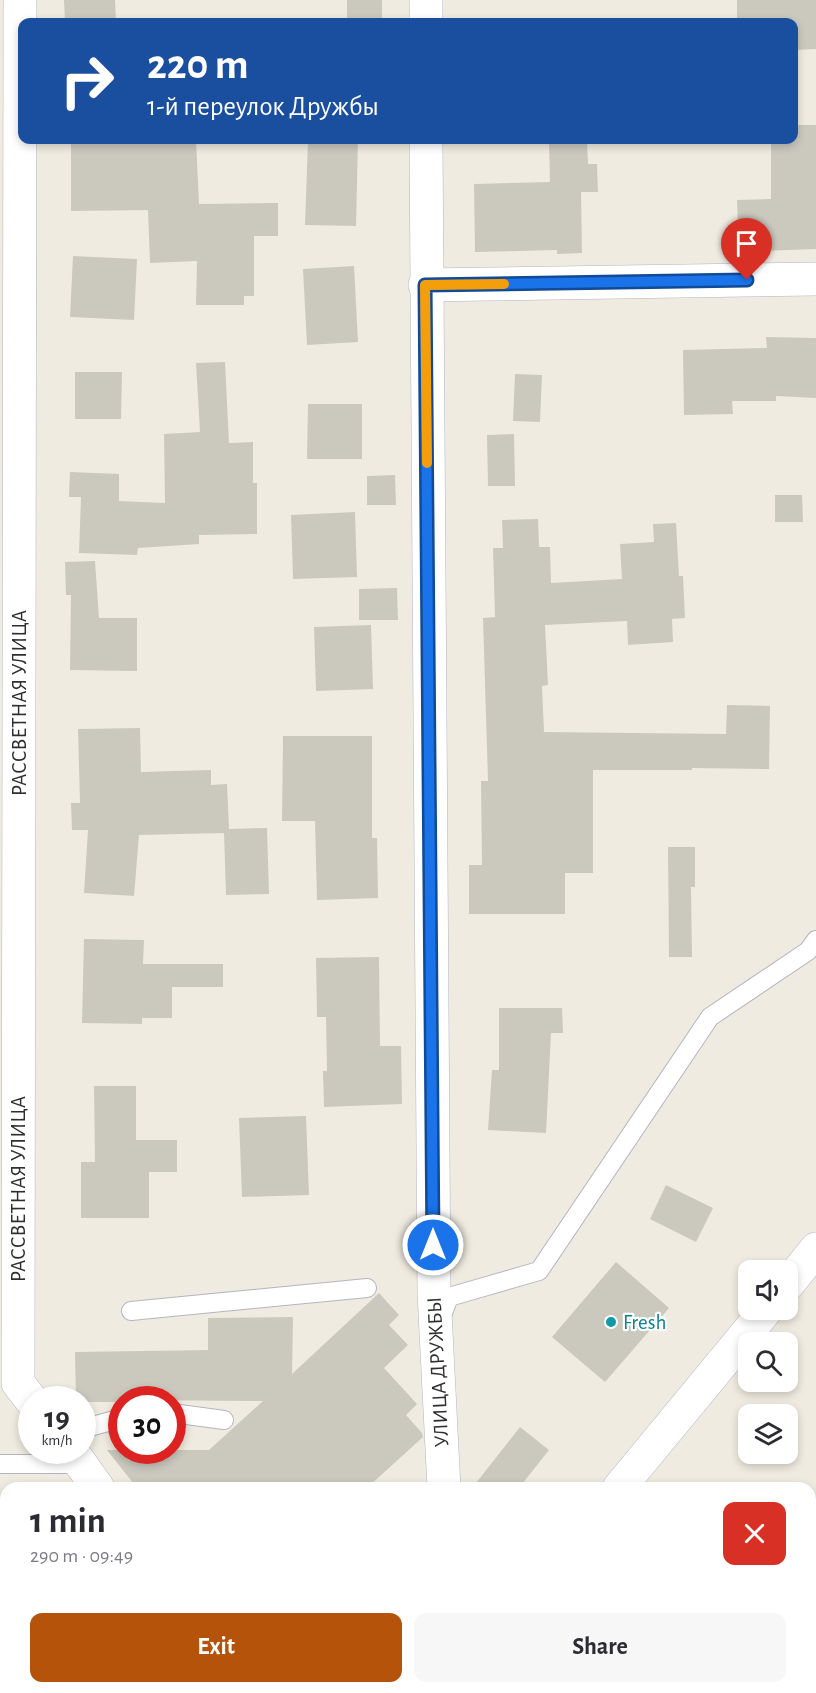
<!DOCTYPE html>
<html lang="en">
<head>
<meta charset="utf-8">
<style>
	body { margin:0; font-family:"Alegreya Sans",sans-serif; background:#f7f7f7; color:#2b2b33; height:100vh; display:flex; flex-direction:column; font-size:22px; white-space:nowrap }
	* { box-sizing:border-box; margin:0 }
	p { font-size:20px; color:#7c7c81 }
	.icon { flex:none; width:33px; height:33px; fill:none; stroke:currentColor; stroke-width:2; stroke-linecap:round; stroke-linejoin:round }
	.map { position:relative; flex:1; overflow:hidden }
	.panel { position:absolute; left:0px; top:1482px; width:816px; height:212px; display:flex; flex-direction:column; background:#fff; border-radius:18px 18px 0 0; box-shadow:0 3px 9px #0003 }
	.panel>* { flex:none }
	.guide { position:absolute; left:18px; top:18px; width:780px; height:126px; border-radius:12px; box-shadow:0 3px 9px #0003; background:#1a4fa0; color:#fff; overflow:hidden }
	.buttons { position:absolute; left:738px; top:1260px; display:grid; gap:12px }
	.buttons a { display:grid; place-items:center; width:60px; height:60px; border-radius:12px; background:#fff; box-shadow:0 3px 9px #0003; font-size:30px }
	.speed { position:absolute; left:18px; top:1386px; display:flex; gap:12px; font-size:30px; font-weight:700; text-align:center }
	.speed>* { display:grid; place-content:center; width:78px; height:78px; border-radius:50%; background:#fff; box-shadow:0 3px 9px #0003; line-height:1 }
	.speed small { font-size:15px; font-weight:400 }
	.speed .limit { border:9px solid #d22; background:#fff; color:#111 }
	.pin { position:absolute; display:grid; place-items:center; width:51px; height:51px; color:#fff; margin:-62px -26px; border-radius:50% 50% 50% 0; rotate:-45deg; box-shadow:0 0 6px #0007 }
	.pin .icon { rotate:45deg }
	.me { position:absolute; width:66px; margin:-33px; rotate:0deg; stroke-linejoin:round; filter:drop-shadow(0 0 4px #0008) }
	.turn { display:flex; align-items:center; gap:21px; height:126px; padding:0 30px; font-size:27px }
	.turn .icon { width:78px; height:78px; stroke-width:2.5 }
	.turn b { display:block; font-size:42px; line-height:51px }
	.round { display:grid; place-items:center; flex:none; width:63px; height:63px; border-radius:12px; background:#f7f7f7 }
	.head { display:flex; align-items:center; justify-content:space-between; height:102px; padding:0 30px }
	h1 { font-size:36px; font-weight:600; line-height:45px }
	.cta { display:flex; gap:12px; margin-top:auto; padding:12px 30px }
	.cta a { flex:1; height:69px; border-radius:12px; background:#b45309; color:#fff; font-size:24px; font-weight:600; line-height:69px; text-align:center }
	.cta a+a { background:#f7f7f7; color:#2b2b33 }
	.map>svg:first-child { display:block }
	.building { fill:#cbc9be }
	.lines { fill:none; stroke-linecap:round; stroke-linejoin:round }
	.service-casing { stroke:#b3b4c2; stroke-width:20 }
	.minor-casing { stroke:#b3b4c2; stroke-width:34 }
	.secondary-casing { stroke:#b3b4c2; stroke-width:34 }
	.service { stroke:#fff; stroke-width:18 }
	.minor { stroke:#fff; stroke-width:33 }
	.secondary { stroke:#fff; stroke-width:33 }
	.route-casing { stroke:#114b97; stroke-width:15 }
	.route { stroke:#1a73e8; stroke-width:10 }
	.slow { stroke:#f59e0b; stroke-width:10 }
	.culture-dot { fill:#0f9aa8; stroke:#fff; stroke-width:2 }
	.labels { text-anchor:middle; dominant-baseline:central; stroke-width:4.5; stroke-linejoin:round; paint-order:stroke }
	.street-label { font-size:21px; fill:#2e2e2e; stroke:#fff }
	.culture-label { font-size:21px; fill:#0d838f; stroke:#fff; text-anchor:start }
</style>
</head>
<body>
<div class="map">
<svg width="816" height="1693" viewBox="0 0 816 1693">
	<rect width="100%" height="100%" fill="#f0ebe0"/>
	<g class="building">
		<path d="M 64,0 L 115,0 L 116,22 L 65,22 Z"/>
		<rect x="347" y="0" width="35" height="22"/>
		<path d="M 737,0 L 816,0 L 816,49 L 794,50 L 794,22 L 737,22 Z"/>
		<path d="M 794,125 L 816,125 L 816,249 L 739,252 L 737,200 L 771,199 L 771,140 L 794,140 Z"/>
		<path d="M 71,140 L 196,140 L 199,204 L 278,203 L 278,236 L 254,236 L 254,296 L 244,296 L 244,305 L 196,305 L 197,261 L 150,263 L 148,210 L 71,211 Z"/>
		<path d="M 308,140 L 358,140 L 356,226 L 305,225 Z"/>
		<path d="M 549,140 L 587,140 L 588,164 L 597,164 L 598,192 L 581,192 L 582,253 L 557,254 L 557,250 L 475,252 L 474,184 L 550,182 Z"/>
		<path d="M 73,256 L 137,259 L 134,320 L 70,317 Z"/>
		<path d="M 354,266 L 358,342 L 307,345 L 303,269 Z"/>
		<path d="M 766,337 L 816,338 L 816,398 L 776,396 L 776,401 L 732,401 L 733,414 L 684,415 L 683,350 L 767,348 Z"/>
		<path d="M 225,362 L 229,443 L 253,442 L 253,483 L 257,483 L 257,534 L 199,535 L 199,544 L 138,548 L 137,555 L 79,553 L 81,497 L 69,497 L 70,472 L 119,474 L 119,501 L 165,503 L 164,434 L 200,432 L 196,363 Z"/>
		<path d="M 75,372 L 122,372 L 121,419 L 75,419 Z"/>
		<path d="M 515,374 L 542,375 L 540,422 L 513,421 Z"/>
		<path d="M 308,404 L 362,404 L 362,459 L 307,459 Z"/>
		<path d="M 514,434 L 515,486 L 488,486 L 487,435 Z"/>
		<path d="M 395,475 L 396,505 L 367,505 L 367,476 Z"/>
		<path d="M 775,495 L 802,495 L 803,522 L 775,522 Z"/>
		<path d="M 355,512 L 357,577 L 293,579 L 291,515 Z"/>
		<path d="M 538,519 L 539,547 L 550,547 L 551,583 L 622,579 L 620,544 L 654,542 L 653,524 L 676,523 L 679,576 L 683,576 L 685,618 L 672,619 L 673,642 L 628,645 L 627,621 L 545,625 L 548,685 L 542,686 L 544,732 L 726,734 L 727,705 L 770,706 L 769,769 L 692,768 L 692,770 L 593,770 L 593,873 L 565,873 L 565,914 L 469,914 L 469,865 L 482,865 L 481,781 L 488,781 L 483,618 L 495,617 L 493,548 L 503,548 L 502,520 Z"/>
		<path d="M 95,561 L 99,618 L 137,618 L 137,671 L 70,670 L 71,595 L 66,595 L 65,562 Z"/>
		<path d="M 397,588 L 398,620 L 359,620 L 359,589 Z"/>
		<path d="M 371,625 L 373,689 L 316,691 L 314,627 Z"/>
		<path d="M 140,728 L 141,772 L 211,770 L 211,785 L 227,784 L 229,829 L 267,828 L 269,894 L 226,895 L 224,833 L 139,835 L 134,896 L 84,893 L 88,830 L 72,830 L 71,803 L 80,803 L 78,729 Z"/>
		<path d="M 283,736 L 372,736 L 372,838 L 377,838 L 378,898 L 317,900 L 315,821 L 282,821 Z"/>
		<path d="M 668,847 L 695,847 L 695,887 L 691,887 L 692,957 L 669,957 Z"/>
		<path d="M 84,939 L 144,940 L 143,964 L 223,964 L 223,987 L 172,987 L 172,1018 L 142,1018 L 142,1024 L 82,1023 Z"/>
		<path d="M 379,957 L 380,1046 L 401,1046 L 402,1104 L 324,1107 L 323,1071 L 327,1071 L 326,1017 L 317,1017 L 316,958 Z"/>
		<path d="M 499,1008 L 562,1008 L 563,1033 L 551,1033 L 546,1133 L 488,1130 L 492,1070 L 499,1070 Z"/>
		<path d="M 94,1086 L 136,1086 L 136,1140 L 177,1140 L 177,1172 L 149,1172 L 149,1218 L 81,1218 L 81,1162 L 95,1162 Z"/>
		<path d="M 306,1116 L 309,1195 L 242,1197 L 239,1118 Z"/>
		<path d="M 666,1185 L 713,1208 L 696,1242 L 650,1219 Z"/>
		<path d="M 616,1262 L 669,1308 L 605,1382 L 552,1337 Z"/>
		<path d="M 379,1293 L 399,1315 L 389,1325 L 408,1345 L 384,1368 L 417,1404 L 406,1415 L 422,1433 L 423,1437 L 367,1488 L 137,1488 L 107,1450 L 209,1450 L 263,1401 L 122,1400 L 122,1402 L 82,1402 L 82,1400 L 76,1400 L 75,1352 L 208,1350 L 208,1318 L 293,1317 L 292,1374 Z"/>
		<path d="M 520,1427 L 549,1450 L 519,1488 L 472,1488 Z"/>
	</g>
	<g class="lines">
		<g class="service-casing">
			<g id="service">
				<path d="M 131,1311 L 367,1288"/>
				<path d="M 441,1318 L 449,1297 L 539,1271 L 710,1017 L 808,951 L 816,940"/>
				<path d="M 172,1413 L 224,1420"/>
				<path d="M 82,1429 L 122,1418"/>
				<path d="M 0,1464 L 81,1464"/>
				<path d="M 0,1667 L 6,1667"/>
			</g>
		</g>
		<g class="minor-casing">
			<g id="minor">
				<path d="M 20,0 L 18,1383 L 32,1401"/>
				<path d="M 426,22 L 426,0"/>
				<path d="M 426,140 L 434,1293 L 444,1488"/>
				<path d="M 425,285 L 816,279"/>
				<path d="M 71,1450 L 98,1488"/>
				<path d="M 240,1688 L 245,1693"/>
			</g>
		</g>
		<g class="secondary-casing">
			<g id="secondary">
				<path d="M 788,1284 L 816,1249"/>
				<path d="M 619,1488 L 766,1310"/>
				<path d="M 451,1693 L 455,1688"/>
			</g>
		</g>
		<use href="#service" class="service"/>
		<use href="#minor" class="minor"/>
		<use href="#secondary" class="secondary"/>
	</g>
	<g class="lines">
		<g class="route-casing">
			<path id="route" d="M 433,1245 L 425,285 L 747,280"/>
		</g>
		<use href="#route" class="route"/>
		<path class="slow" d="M 427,463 L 425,285 L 504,284"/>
	</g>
	<circle class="culture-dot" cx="611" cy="1322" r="6"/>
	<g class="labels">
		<g class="street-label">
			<text transform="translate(19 703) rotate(-90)">РАССВЕТНАЯ УЛИЦА</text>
			<text transform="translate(18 1189) rotate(-90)">РАССВЕТНАЯ УЛИЦА</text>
			<text transform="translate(438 1372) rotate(-93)">УЛИЦА ДРУЖБЫ</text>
		</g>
		<g class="culture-label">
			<text x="623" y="1322">Fresh</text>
		</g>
	</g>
</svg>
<div class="buttons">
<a><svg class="icon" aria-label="sound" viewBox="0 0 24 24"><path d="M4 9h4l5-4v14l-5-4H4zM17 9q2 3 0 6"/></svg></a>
<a><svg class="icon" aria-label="search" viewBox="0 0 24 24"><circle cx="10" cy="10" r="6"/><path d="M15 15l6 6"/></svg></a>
<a><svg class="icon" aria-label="layers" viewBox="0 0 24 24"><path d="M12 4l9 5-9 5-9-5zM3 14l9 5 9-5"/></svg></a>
</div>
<div class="speed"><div>19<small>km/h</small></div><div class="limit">30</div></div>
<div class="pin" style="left:747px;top:280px;background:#d93025"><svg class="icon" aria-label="arrive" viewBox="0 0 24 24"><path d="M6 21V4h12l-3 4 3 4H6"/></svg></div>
<svg class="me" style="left:433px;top:1245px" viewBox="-20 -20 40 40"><circle r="17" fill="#1a73e8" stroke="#fff" stroke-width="3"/><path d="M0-11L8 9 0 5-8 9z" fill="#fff"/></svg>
<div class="guide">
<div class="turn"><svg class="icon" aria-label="right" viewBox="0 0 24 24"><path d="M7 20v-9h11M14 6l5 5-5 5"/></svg><div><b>220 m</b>1-й переулок Дружбы</div></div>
</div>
<section class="panel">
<div class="head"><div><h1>1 min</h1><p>290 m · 09:49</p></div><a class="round" style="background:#d93025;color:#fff"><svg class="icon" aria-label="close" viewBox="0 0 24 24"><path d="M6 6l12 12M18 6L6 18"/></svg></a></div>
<div class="cta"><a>Exit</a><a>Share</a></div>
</section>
</div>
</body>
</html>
